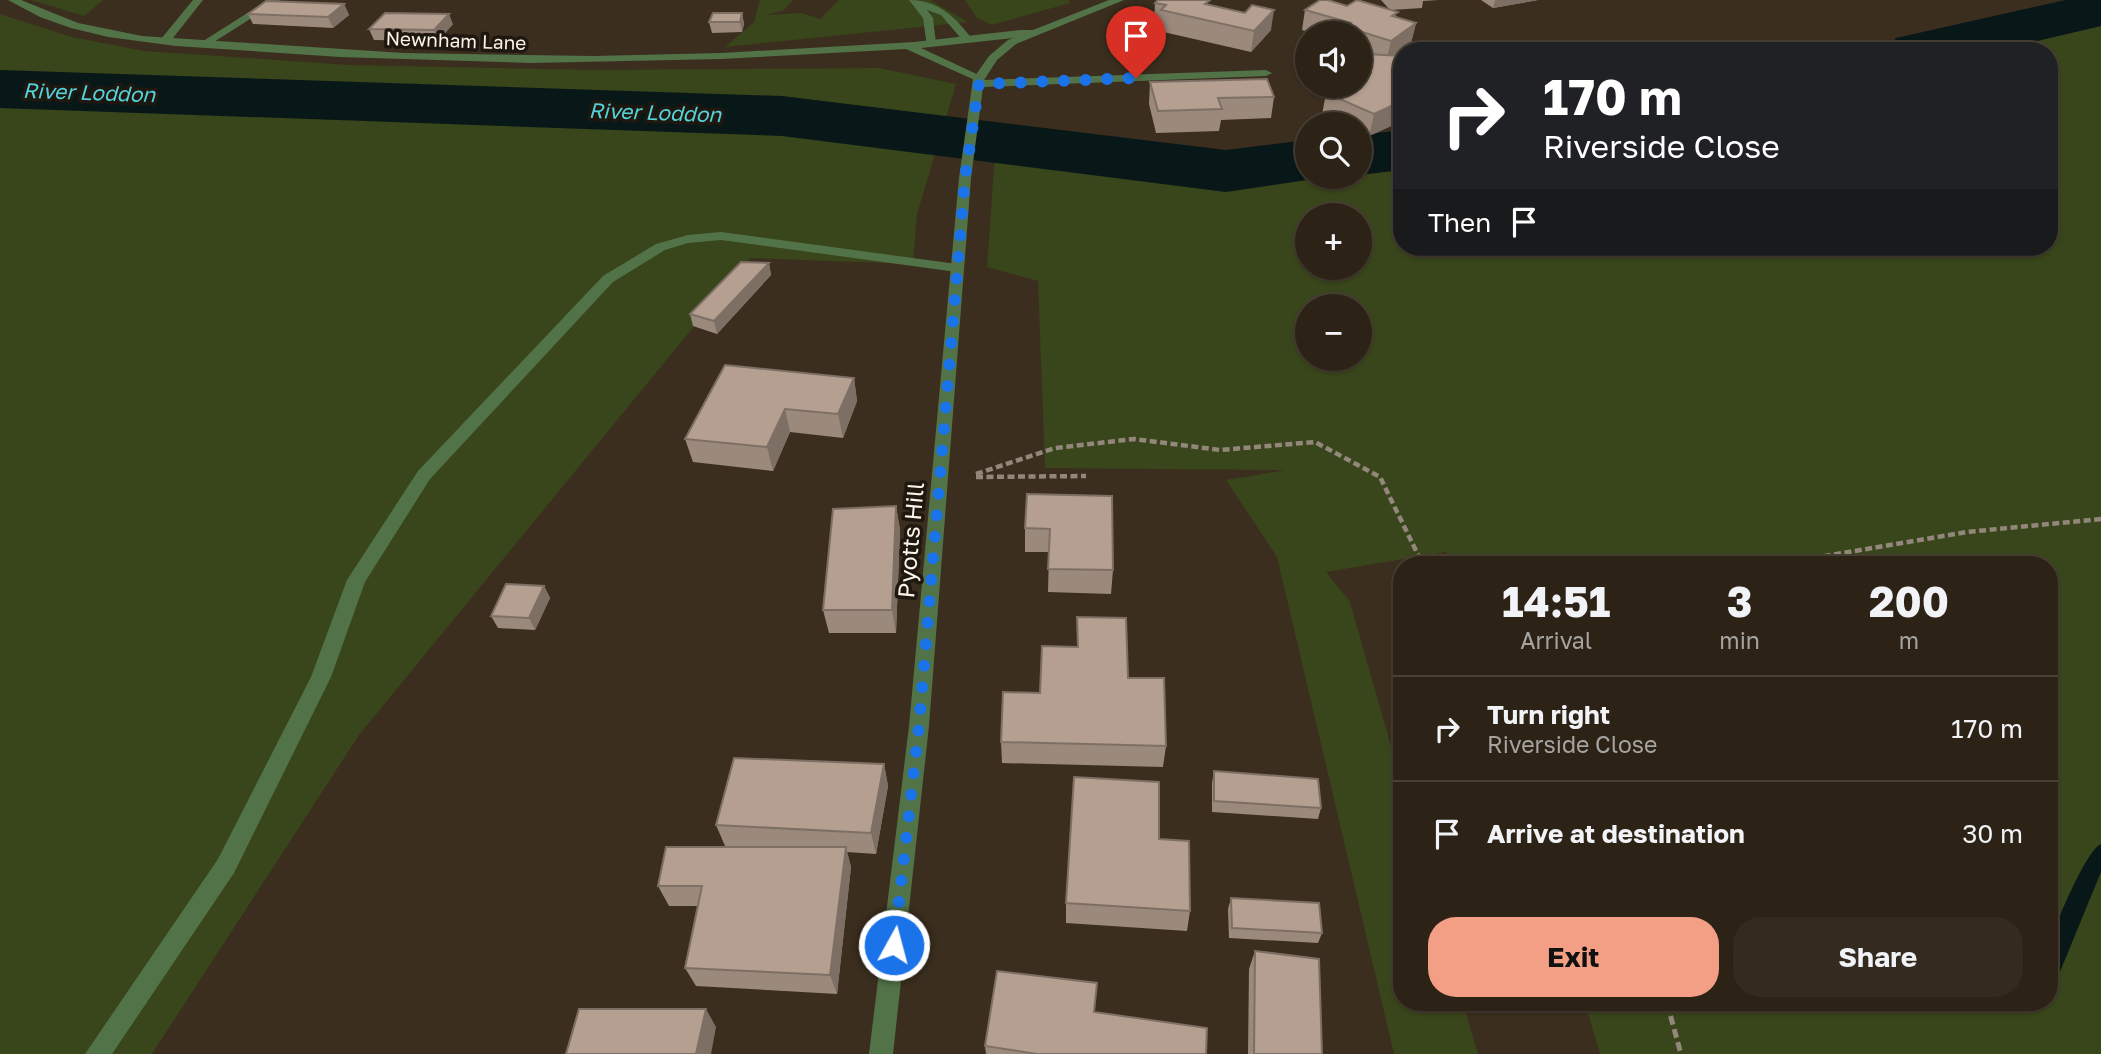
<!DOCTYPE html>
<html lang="en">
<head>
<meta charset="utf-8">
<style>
	body { margin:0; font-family:"Golos Text",sans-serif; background:#342a1f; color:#f1f3f6; height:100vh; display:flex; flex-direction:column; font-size:26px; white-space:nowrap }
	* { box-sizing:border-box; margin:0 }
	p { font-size:23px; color:#a6a4a1 }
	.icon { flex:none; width:38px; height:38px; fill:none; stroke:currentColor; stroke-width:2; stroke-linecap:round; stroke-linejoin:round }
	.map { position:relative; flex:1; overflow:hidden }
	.drawer { position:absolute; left:1393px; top:556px; width:665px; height:455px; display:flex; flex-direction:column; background:#2c2216; border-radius:28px; box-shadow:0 2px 5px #0004,0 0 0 2px #483f35 }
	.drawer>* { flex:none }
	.guide { position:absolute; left:1393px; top:42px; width:665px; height:214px; border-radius:28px; box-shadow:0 2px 5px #0004,0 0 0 2px #483f35; background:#202124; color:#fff; overflow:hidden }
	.buttons { position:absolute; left:1295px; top:21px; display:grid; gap:14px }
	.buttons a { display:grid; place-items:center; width:77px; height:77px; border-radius:50%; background:#2c2216; box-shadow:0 2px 5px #0004,0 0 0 2px #483f35; font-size:35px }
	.pin { position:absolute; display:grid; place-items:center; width:60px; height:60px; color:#fff; margin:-72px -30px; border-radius:50% 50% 50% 0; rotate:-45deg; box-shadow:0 0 7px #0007 }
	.pin .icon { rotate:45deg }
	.me { position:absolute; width:77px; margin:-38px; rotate:7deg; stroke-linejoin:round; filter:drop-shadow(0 0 5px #0008) }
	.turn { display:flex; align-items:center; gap:24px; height:147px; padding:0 35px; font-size:32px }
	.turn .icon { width:91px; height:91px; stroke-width:2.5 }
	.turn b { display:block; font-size:49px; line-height:60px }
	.then { display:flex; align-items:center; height:66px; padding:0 35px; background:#0003; gap:14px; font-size:26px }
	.eta { display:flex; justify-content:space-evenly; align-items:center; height:119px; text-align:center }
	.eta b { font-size:42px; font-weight:700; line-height:49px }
	.primary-button { display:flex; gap:14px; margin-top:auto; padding:14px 35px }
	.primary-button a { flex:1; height:80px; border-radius:28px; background:#f39f85; color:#111; font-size:28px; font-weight:700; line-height:80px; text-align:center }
	.primary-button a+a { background:#342a1f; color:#f1f3f6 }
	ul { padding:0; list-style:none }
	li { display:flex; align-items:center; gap:21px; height:105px; padding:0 35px; border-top:2px solid #483f35 }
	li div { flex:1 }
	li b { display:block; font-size:26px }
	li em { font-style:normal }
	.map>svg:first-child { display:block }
	.green { fill:#39451a; fill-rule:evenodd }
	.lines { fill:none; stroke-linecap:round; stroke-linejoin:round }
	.stream { fill:#081819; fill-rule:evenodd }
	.river { fill:#081819; fill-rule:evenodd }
	.path-far1 { stroke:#92877a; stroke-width:4.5; stroke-dasharray:7 3.5; stroke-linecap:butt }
	.path { stroke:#92877a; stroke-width:5; stroke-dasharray:9 4.5; stroke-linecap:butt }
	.service { fill:#527348; fill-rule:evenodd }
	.minor { fill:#527348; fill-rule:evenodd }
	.tertiary { fill:#527348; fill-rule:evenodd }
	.wall { fill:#9b897c }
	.shaded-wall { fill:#7e6f65 }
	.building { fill:#b49f90; stroke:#7e6f65; stroke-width:2 }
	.route { stroke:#1a73e8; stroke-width:12; stroke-dasharray:0 21.6 }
	.labels { text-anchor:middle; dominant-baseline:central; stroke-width:7; stroke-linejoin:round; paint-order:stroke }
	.far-street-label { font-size:19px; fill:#fcf3e9; stroke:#1e1811 }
	.far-water-label { font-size:21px; font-style:italic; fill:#54d3da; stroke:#1e1811 }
	.street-label { font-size:23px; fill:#fcf3e9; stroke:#1e1811 }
</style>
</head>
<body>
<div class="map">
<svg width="2101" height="1054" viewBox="0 0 2101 1054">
	<rect width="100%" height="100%" fill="#3b2e1e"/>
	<g class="green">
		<path d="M 31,0 L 103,0 L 84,16 Z"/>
		<path d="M 760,0 L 793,0 L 783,11 L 764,15 L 802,13 L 820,19 L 839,0 L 930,0 L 968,22 L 725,47 L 754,22 Z"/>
		<path d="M 965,0 L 1068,0 L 1070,3 L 992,25 L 977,18 Z"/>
		<path d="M 0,14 L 72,37 L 144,51 L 350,65 L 594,70 L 879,68 L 956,84 L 917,214 L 913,264 L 750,258 L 359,735 L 152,1054 L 0,1054 Z"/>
		<path d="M 2101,26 L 2101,1054 L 1600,1054 L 1585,1003 L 2049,1003 L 2049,565 L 1451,565 L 1446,552 L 1326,572 L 1350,602 L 1402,785 L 1402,1003 L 1463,1003 L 1478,1054 L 1394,1054 L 1277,557 L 1226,480 L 1285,470 L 1045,468 L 1038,281 L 987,267 L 995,153 L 1233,180 L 1307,171 L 1307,177 L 1360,177 L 1360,164 L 1402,159 L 1402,247 L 2049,247 L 2049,51 L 1988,51 ZM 1307,215 L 1360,215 L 1360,268 L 1307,268 ZM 1307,306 L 1360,306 L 1360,359 L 1307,359 Z"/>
	</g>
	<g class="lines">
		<path class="stream" d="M 2101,844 L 2101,872 L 2057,979 L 2049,982 C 2049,970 2047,955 2050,944 C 2054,926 2087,849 2101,844 Z"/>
		<g class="river">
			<path d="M 2065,0 L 2101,0 L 2101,26 L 1995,51 L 1887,51 L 1896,38 Z"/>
			<path d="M 0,70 L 782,96 L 1226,150 L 1307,140 L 1307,177 L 1327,177 L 1226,192 L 782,136 L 0,108 Z"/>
			<path d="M 1402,130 L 1402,170 L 1360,175 L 1360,135 Z"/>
		</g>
		<g class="path-far1">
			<path d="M 976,474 L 1055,448 L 1134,439 L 1220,450 L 1315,442 L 1380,477 L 1423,565"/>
			<path d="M 976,477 L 1086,476"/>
			<path d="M 1772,565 L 1967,532 L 2101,519"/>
		</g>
		<path class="path" d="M 1667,1003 L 1681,1054"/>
		<g class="service">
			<path d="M 193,0 L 203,0 L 169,43 L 161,43 L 161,39 Z"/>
			<path d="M 268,0 L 280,0 L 206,47 L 197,45 Z"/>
			<path d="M 909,0 C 939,0 956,18 973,40 L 964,42 L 941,15 L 927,10 L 933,18 L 936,44 L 927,46 L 923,18 Z"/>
			<path d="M 721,232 L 957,264 L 964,268 L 957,272 L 721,240 L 688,243 L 665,250 L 613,282 L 430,479 L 365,582 L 331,677 L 234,873 L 112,1054 L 85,1054 L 218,859 L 311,677 L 347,580 L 418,471 L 603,276 L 656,244 L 688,235 Z"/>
		</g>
		<path class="minor" d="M 1109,0 L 1124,0 L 1016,44 L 997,60 L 984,80 L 1266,70 L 1272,73 L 1266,76 L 983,87 L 971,178 L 929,726 L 893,1054 L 869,1054 L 909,726 L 959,178 L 973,79 L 989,56 L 1008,40 Z"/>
		<path class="tertiary" d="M 8,0 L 21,0 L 78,23 L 142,36 L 404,53 L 594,56 L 721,53 L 914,42 L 1020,30 L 1033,30 L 1038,33 L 1033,36 L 921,48 L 983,77 L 985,79 L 979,82 L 906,49 L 721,59 L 531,63 L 340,57 L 176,46 L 108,37 L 71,28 L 40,17 Z"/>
	</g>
	<g class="wall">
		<path d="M 1381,0 L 1439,0 L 1423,1 L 1422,8 L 1391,10 L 1397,17 L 1416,23 L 1411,43 L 1395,56 L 1402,56 L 1402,121 L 1369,136 L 1360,132 L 1360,124 L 1343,124 L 1322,115 L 1326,93 L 1362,77 L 1366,55 L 1360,53 L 1360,33 L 1313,33 L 1302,30 L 1305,10 L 1347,6 L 1389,9 Z"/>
		<path d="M 1481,0 L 1538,0 L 1493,8 Z"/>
		<path d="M 1155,3 L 1210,5 L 1271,30 L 1251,52 L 1159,31 L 1160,24 L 1154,23 Z"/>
		<path d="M 344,4 L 349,15 L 333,28 L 253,24 L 248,14 Z"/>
		<path d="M 742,13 L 744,24 L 742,32 L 712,33 L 709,22 Z"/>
		<path d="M 453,24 L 438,41 L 374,40 L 369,29 Z"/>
		<path d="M 1150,82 L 1274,97 L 1271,118 L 1221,120 L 1219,131 L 1156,133 L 1149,104 Z"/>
		<path d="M 769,263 L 771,275 L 717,334 L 693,326 L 690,314 Z"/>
		<path d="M 854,378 L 857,401 L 843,438 L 790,432 L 773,471 L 693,462 L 685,439 Z"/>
		<path d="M 1027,494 L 1113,570 L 1111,594 L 1048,592 L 1049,552 L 1025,552 L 1025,528 Z"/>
		<path d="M 896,506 L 900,530 L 896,633 L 829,633 L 823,610 Z"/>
		<path d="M 544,586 L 550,598 L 535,630 L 498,628 L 491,616 Z"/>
		<path d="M 1077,617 L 1128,678 L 1166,746 L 1163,767 L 1002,763 L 1001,742 L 1077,647 Z"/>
		<path d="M 884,764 L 888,786 L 876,854 L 847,852 L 851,867 L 837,994 L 696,986 L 685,968 L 698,906 L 669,906 L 658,886 L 749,847 L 725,846 L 716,825 Z"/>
		<path d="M 1214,771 L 1321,808 L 1318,819 L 1212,812 L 1212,783 Z"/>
		<path d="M 1159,839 L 1190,911 L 1187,931 L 1066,923 L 1066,903 Z"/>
		<path d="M 1231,898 L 1322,933 L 1318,943 L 1229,938 L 1228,909 Z"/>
		<path d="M 1255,951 L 1322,1054 L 1248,1054 L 1249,969 Z"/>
		<path d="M 1094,1012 L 1206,1054 L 986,1054 L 985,1046 Z"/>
	</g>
	<g class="shaded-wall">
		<path d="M 1495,0 L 1538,0 L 1493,8 Z"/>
		<path d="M 344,4 L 349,15 L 333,28 L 328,17 Z"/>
		<path d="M 1274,10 L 1271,30 L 1251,52 L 1254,31 Z"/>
		<path d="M 742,13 L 744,24 L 742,32 L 740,22 Z"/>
		<path d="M 449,14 L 453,24 L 438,41 L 434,30 Z"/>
		<path d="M 1416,23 L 1411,43 L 1386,62 L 1391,41 Z"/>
		<path d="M 1402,101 L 1402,121 L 1369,136 L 1374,114 Z"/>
		<path d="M 769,263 L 771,275 L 717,334 L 714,321 Z"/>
		<path d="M 854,378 L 857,401 L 843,438 L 838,414 Z"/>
		<path d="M 785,409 L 790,432 L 773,471 L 767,447 Z"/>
		<path d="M 896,506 L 900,530 L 896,633 L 892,610 Z"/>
		<path d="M 544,586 L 550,598 L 535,630 L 529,618 Z"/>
		<path d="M 884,764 L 888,786 L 876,854 L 871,833 Z"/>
		<path d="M 846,847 L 851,867 L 837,994 L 830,975 Z"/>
		<path d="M 706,1009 L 716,1027 L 711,1054 L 696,1054 Z"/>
	</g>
	<g class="building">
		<path d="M 1158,0 L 1210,0 L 1205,4 L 1245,13 L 1252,5 L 1274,10 L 1254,31 L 1161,10 L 1166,5 L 1155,3 Z"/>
		<path d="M 1320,0 L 1328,0 L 1347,6 L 1357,0 L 1398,12 L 1392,16 L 1416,23 L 1391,41 L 1346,27 L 1351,23 L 1305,10 Z"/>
		<path d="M 266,1 L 344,4 L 328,17 L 248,14 Z"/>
		<path d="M 385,13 L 449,14 L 434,30 L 369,29 Z"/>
		<path d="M 713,13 L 742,13 L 740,22 L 709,22 Z"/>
		<path d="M 1366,54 L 1402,56 L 1402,101 L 1374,114 L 1326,93 L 1343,86 L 1360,86 L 1360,78 L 1371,73 Z"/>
		<path d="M 1267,79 L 1274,97 L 1218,98 L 1222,109 L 1158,111 L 1150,82 Z"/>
		<path d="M 741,262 L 769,263 L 714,321 L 690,314 Z"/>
		<path d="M 725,365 L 854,378 L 838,414 L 785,409 L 767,447 L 685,439 Z"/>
		<path d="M 1027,494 L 1112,496 L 1113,570 L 1048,569 L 1050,529 L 1025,528 Z"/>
		<path d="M 896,506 L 892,610 L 823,610 L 833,509 Z"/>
		<path d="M 506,584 L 544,586 L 529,618 L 491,616 Z"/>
		<path d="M 1077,617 L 1126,618 L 1128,678 L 1164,678 L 1166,746 L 1001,742 L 1003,692 L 1040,693 L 1042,646 L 1078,647 Z"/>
		<path d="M 734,758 L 884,764 L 871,833 L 716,825 Z"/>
		<path d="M 1214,771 L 1318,779 L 1321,808 L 1214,801 Z"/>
		<path d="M 1074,777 L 1159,782 L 1159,839 L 1189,841 L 1190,911 L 1066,903 Z"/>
		<path d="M 666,847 L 846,847 L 830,975 L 685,968 L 702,886 L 658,886 Z"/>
		<path d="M 1231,898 L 1319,903 L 1322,933 L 1232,928 Z"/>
		<path d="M 1255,951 L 1319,959 L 1322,1054 L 1254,1054 Z"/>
		<path d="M 997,971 L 1097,983 L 1094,1012 L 1207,1028 L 1206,1054 L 1037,1054 L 985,1046 Z"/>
		<path d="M 579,1009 L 706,1009 L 696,1054 L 566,1054 Z"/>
	</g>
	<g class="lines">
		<path class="route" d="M 894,945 L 919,726 L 965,178 L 979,84 L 1136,78"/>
	</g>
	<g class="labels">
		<g class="far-street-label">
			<text transform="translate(456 40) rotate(2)">Newnham Lane</text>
		</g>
		<g class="far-water-label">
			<text transform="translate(89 92) rotate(2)">River Loddon</text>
			<text transform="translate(655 112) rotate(2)">River Loddon</text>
		</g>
		<g class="street-label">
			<text transform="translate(910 540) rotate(-85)">Pyotts Hill</text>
		</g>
	</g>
</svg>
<div class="buttons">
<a><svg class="icon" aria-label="sound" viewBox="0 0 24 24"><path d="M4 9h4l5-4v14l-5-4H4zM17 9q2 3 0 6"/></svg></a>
<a><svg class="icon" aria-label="search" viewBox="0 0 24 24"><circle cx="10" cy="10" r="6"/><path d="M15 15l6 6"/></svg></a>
<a>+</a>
<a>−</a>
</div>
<div class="pin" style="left:1136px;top:78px;background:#d93025"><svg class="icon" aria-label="arrive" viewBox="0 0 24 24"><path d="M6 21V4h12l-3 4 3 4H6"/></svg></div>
<svg class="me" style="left:894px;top:945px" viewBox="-20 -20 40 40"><circle r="17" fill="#1a73e8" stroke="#fff" stroke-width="3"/><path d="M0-11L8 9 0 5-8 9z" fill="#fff"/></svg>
<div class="guide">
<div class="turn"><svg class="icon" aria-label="right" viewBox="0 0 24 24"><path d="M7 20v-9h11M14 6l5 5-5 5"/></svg><div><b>170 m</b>Riverside Close</div></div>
<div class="then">Then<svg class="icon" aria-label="arrive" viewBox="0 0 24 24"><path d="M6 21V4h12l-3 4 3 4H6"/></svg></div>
</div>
<section class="drawer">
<div class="eta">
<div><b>14:51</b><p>Arrival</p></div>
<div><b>3</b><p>min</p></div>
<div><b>200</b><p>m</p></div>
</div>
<ul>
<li><svg class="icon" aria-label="right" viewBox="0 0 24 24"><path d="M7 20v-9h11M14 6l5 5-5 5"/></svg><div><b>Turn right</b><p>Riverside Close</p></div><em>170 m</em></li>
<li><svg class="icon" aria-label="arrive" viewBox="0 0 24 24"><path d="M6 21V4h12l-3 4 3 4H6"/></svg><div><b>Arrive at destination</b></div><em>30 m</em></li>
</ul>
<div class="primary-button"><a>Exit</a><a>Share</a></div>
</section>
</div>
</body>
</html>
